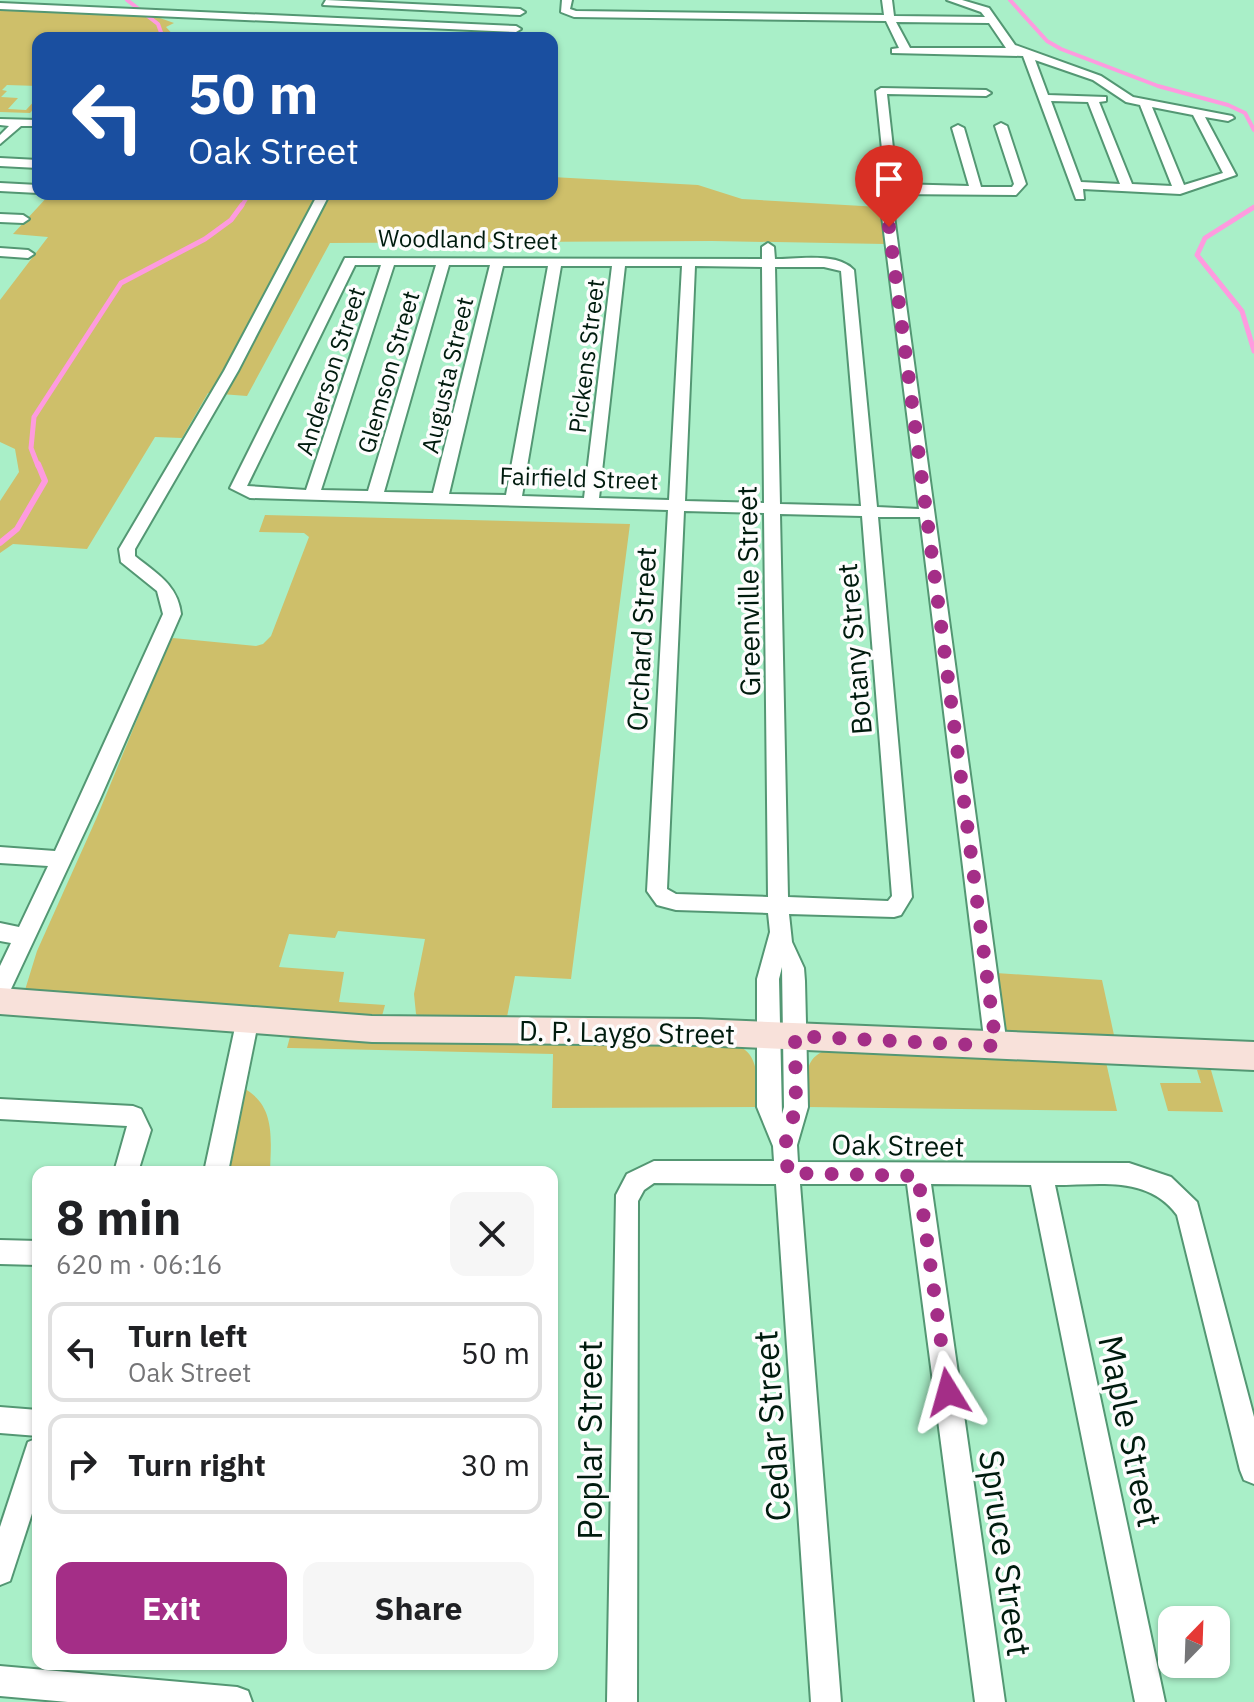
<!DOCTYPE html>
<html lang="en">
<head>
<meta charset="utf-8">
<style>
	body { margin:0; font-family:"IBM Plex Sans",sans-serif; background:#f6f6f6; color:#202124; height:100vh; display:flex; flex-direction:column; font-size:30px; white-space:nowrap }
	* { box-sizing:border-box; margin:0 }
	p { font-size:26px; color:#757577 }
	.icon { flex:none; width:44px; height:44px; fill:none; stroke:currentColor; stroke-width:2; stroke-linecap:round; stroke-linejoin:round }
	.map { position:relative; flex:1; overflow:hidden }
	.side { position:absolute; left:32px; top:1166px; width:526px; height:504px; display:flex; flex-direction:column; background:#fff; border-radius:16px; box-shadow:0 2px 6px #0004 }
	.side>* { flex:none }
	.top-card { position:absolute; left:32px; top:32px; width:526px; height:168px; border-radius:16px; box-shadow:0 2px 6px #0004; background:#1a4fa0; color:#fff; overflow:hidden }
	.needle { width:52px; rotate:23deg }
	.buttons { position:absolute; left:1158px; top:1606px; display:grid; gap:16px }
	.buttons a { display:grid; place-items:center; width:72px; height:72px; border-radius:16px; background:#fff; box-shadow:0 2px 6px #0004; font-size:40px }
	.pin { position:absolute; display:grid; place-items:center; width:68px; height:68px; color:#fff; margin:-82px -34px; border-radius:50% 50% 50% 0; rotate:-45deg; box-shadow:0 0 8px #0007 }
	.pin .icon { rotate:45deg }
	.me { position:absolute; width:88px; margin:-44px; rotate:352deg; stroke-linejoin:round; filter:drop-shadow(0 0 6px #0008) }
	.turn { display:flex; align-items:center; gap:28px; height:168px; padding:0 24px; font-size:36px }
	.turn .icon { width:104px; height:104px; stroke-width:2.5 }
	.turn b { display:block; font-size:56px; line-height:68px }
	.round { display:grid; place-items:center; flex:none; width:84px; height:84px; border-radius:16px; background:#f6f6f6 }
	.headline { display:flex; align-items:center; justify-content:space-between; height:136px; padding:0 24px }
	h1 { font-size:48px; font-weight:700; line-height:60px }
	.action { display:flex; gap:16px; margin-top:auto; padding:16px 24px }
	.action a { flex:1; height:92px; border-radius:16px; background:#a42e87; color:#fff; font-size:32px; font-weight:700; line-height:92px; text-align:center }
	.action a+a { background:#f6f6f6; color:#202124 }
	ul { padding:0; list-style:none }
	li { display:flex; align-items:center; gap:24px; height:100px; margin:0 16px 12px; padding:0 8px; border:4px solid #e0e0e0; border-radius:16px }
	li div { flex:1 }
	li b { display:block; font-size:30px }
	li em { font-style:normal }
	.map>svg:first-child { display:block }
	.green { fill:#cebf6a }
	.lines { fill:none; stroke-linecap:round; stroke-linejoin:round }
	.stream-far2 { stroke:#fe9bdf; stroke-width:4 }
	.stream-far1 { stroke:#fe9bdf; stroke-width:5 }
	.stream { stroke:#fe9bdf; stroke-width:6 }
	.minor-casing { stroke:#539773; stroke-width:4 }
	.secondary-casing { stroke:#539773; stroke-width:4 }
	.minor { fill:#fff; fill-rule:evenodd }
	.secondary { fill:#f8e1da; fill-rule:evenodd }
	.route { stroke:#a42e87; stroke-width:14; stroke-dasharray:0 25.2 }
	.labels { text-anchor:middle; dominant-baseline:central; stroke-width:7; stroke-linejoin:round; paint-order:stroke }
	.far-street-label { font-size:24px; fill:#001b0e; stroke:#fdfdfd }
	.street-label { font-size:28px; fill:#001b0e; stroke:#fdfdfd }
	.near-street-label { font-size:34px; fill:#001b0e; stroke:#fdfdfd }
</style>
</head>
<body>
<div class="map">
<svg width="1254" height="1702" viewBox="0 0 1254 1702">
	<rect width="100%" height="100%" fill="#a9efc8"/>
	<g class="green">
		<path d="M 0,9 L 157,17 L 174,23 L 166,27 L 176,38 L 38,38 L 38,86 L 7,85 L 2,90 L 7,91 L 1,97 L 18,98 L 8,109 L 26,110 L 38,97 L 38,104 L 30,113 L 0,112 Z"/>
		<path d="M 552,177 L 698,185 L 742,199 L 880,207 L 885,244 L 712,241 L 330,243 L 247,396 L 208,393 L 182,438 L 155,437 L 87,549 L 13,544 L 0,553 L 0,501 L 19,472 L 15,449 L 0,442 L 0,300 L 48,237 L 13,234 L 50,194 L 552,194 Z"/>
		<path d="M 265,515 L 630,524 L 571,979 L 515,976 L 507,1017 L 421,1019 L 416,1014 L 414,994 L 425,939 L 338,931 L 335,938 L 289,934 L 279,967 L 344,972 L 339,1002 L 385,1005 L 382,1016 L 25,990 L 37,951 L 97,817 L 168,644 L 173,638 L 256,646 L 263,644 L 271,636 L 309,537 L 304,533 L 259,532 Z"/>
		<path d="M 996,973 L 1102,980 L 1114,1035 L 1005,1032 Z"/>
		<path d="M 291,1033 L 402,1043 L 736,1045 C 762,1054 756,1084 757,1107 L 552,1108 L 553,1054 L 291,1048 L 287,1048 Z"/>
		<path d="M 824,1051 L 1106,1062 L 1117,1111 L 808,1107 C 808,1086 800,1061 824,1051 Z"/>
		<path d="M 1197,1070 L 1211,1070 L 1223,1112 L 1168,1111 L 1160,1083 L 1201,1083 Z"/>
		<path d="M 243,1088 C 276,1105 271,1139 270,1172 L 224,1172 Z"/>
	</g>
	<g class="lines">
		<g class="stream-far2">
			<path d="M 127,0 L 158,24 L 163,38"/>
			<path d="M 1010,0 L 1047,41 L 1061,49 L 1158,86 L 1228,105 L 1245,113 L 1254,130"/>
			<path d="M 241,207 L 249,194"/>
		</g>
		<g class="stream-far1">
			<path d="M 1254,207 L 1205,238 L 1197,255 L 1242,311 L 1254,351"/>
			<path d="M 38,466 L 31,448 L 34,417 L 121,283 L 205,239 L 231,220 L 242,205"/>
		</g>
		<path class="stream" d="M 0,543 L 17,529 L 45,481 L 38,464"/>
		<g class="minor-casing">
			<g id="minor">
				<path d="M 326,0 L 520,9 L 525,12 L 520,15 L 323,5 Z"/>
				<path d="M 562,0 L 572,0 L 570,9 L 576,11 L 884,15 L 882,0 L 892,0 L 894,16 L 985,17 L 981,12 L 947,0 L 962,0 L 989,8 L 1015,45 L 1101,76 L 1133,97 L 1232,116 L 1234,118 L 1228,121 L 1205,117 L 1236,175 L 1180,194 L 1083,189 L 1084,199 L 1076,199 L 1023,56 L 892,53 L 892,49 L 899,48 L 886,21 L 574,17 L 561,12 ZM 896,22 L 989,23 L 1006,48 L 910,48 ZM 1035,60 L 1093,80 L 1126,102 L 1140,105 L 1172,186 L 1132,184 L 1099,102 L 1106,101 L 1106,97 L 1048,95 ZM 1051,101 L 1088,102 L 1120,184 L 1081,182 ZM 1152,107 L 1193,115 L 1223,173 L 1184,185 Z"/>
				<path d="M 0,3 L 516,26 L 521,29 L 516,32 L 0,9 Z"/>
				<path d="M 210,34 L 282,35 L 287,38 L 206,38 Z"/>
				<path d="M 881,88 L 986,90 L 991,93 L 986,96 L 887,94 L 897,184 L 969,186 L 952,128 L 958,125 L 964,128 L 981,187 L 1012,187 L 1014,184 L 995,126 L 1001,123 L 1007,126 L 1026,184 L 1016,195 L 891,194 L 1007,1046 L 1004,1053 L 996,1056 L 988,1053 L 985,1046 L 920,517 L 878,517 L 912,897 L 901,915 L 894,917 L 789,914 L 792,942 L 804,968 L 805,981 L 808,1107 L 797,1145 L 798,1162 L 1129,1163 L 1171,1177 L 1197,1202 L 1254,1417 L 1254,1484 L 1244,1480 L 1240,1470 L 1177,1215 C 1148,1175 1098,1185 1055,1185 L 1165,1702 L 1135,1702 L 1031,1185 L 931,1184 L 1005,1702 L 975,1702 L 907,1184 L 800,1184 L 841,1702 L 811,1702 L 776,1184 L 654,1183 L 644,1190 L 638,1201 L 637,1702 L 607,1702 L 616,1195 L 627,1174 L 654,1161 L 774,1161 L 773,1146 L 757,1107 L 757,979 L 770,932 L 768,913 L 676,910 L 657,905 L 647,891 L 668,510 L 250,498 L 230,488 L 345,258 L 762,259 L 762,247 L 768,243 L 774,247 L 775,259 C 797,259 838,252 854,270 L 877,507 L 919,509 L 879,192 L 886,188 L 876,91 ZM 355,265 L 381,265 L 306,490 L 247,486 ZM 394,265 L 436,265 L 368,491 L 321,490 ZM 449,265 L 490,265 L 433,493 L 384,492 ZM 503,266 L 548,266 L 506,495 L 449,494 ZM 561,266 L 612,266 L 584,498 L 522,496 ZM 625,266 L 682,266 L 669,500 L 599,498 ZM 695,266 L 762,267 L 764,503 L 685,501 ZM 775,267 L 824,267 L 841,271 L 861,506 L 780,504 ZM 684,511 L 764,513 L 768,897 L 676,894 L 667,889 ZM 780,514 L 862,516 L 892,896 L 888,901 L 788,897 ZM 782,967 L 784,1107 L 782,1114 L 779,979 Z"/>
				<path d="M 0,119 L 38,120 L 38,126 L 21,126 L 0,144 L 0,135 L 9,126 L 0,125 Z"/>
				<path d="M 0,158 L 38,160 L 38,168 L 0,166 Z"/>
				<path d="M 0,183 L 38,185 L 38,193 L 0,191 Z"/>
				<path d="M 318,194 L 328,197 L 238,371 L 135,549 L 135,556 C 156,573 178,585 181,614 L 100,799 L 11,989 L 8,995 L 0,998 L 0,966 L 11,943 L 0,941 L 0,923 L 19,927 L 48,866 L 0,863 L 0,847 L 55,851 L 163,614 L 157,591 L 121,562 L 119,549 L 224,371 Z"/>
				<path d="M 0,214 L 23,215 L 29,219 L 23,223 L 0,222 Z"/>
				<path d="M 0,248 L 28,250 L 34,254 L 28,258 L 0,256 Z"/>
				<path d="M 248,1009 L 256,1011 L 259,1018 L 228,1172 L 204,1172 L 237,1018 L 240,1011 Z"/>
				<path d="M 0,1099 L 133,1106 L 141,1109 L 151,1130 L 138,1172 L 114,1172 L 127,1126 L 0,1119 Z"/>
				<path d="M 0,1240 L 38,1241 L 38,1265 L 0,1264 Z"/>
				<path d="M 0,1407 L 38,1410 L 38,1436 L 0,1433 Z"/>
				<path d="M 38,1438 L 38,1495 L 10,1581 L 0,1585 L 0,1527 L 28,1442 Z"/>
				<path d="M 0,1666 L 237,1687 L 248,1691 L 252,1702 L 68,1702 L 0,1696 Z"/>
			</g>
		</g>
		<g class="secondary-casing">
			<path id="secondary" d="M 0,988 L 372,1016 L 698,1019 L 1254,1042 L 1254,1070 L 698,1045 L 372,1042 L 0,1014 Z"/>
		</g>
		<use href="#minor" class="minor"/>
		<use href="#secondary" class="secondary"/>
	</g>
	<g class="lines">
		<path class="route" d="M 889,227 L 996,1046 L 795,1036 L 796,1107 L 785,1145 L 788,1173 L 918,1176 L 948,1392"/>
	</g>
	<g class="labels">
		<g class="far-street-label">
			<text transform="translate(468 239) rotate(1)">Woodland Street</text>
			<text transform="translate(586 356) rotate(-83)">Pickens Street</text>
			<text transform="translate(330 371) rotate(-72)">Anderson Street</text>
			<text transform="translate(388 372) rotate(-74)">Glemson Street</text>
			<text transform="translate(447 375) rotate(-77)">Augusta Street</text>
			<text transform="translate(579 478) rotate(2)">Fairfield Street</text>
		</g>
		<g class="street-label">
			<text transform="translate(748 591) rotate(-91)">Greenville Street</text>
			<text transform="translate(641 639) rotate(-87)">Orchard Street</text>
			<text transform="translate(854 649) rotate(-95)">Botany Street</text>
			<text transform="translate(627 1032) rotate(1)">D. P. Laygo Street</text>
			<text transform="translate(898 1145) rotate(1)">Oak Street</text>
		</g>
		<g class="near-street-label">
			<text transform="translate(771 1426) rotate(-94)">Cedar Street</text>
			<text transform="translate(1131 1431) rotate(78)">Maple Street</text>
			<text transform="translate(589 1440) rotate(-90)">Poplar Street</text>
			<text transform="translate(1006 1553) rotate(82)">Spruce Street</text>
		</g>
	</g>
</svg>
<div class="buttons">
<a><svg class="needle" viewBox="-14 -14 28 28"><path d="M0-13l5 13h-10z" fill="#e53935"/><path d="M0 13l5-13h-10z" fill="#757577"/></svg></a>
</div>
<div class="pin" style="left:889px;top:227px;background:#d93025"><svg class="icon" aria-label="arrive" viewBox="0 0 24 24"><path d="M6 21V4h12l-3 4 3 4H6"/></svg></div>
<svg class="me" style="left:948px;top:1392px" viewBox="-20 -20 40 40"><path d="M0-17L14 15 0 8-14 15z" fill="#a42e87" stroke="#fff" stroke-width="4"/></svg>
<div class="top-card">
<div class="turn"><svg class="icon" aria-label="left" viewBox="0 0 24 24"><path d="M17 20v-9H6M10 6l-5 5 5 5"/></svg><div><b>50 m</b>Oak Street</div></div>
</div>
<section class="side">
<div class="headline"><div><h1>8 min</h1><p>620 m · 06:16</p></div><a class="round"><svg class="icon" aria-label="close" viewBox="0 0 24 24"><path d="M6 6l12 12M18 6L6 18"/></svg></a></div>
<ul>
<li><svg class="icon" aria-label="left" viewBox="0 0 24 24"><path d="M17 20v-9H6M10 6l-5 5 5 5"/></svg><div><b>Turn left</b><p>Oak Street</p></div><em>50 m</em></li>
<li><svg class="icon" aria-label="right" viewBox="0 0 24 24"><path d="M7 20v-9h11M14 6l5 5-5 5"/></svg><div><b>Turn right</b></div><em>30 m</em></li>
</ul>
<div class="action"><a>Exit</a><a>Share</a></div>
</section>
</div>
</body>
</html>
